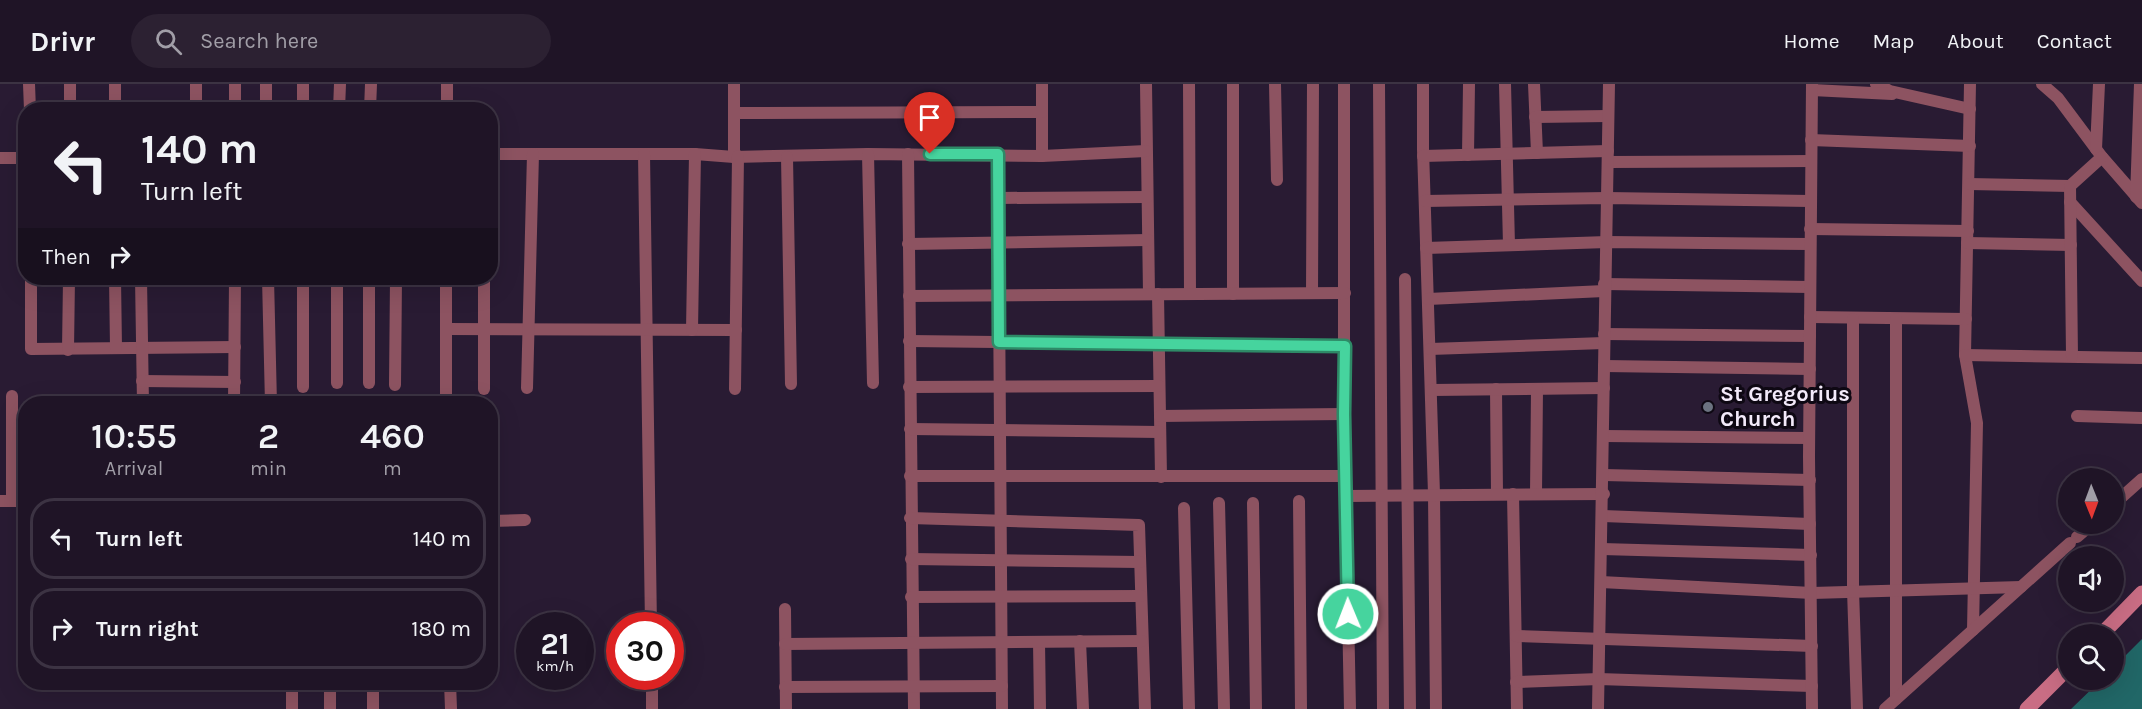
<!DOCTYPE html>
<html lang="en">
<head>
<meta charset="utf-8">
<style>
	body { margin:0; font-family:Karla,sans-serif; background:#2c2132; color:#f1f3f6; height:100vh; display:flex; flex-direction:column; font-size:22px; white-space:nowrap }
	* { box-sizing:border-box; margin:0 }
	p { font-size:20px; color:#a19ea7 }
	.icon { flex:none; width:33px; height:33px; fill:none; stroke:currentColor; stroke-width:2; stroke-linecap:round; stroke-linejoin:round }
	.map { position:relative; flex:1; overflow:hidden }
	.drawer { position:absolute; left:18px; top:312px; width:480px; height:294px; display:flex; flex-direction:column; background:#1f1426; border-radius:24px; box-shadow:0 6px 24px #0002,0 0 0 2px #3c3343 }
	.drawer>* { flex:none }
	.guide { position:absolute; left:18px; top:18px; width:480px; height:183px; border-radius:24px; box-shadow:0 6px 24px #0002,0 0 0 2px #3c3343; background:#1f1426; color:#f1f3f6; overflow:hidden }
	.needle { width:39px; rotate:179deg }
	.controls { position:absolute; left:2058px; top:384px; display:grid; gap:12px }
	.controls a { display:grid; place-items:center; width:66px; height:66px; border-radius:50%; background:#1f1426; box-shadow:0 6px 24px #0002,0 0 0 2px #3c3343; font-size:30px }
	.speed { position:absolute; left:516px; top:528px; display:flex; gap:12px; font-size:30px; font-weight:700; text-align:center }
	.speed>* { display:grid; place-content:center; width:78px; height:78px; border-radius:50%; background:#1f1426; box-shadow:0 6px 24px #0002,0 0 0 2px #3c3343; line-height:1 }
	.speed small { font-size:15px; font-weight:400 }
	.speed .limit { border:9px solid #d22; background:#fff; color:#111 }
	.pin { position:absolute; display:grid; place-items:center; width:51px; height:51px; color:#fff; margin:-62px -26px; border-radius:50% 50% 50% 0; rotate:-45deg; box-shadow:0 0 6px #0007 }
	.pin .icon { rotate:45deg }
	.me { position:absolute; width:66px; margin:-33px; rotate:359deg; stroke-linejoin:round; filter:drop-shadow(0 0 4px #0008) }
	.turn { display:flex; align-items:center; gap:21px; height:126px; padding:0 24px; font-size:27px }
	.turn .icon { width:78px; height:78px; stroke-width:2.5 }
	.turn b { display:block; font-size:42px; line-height:51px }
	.then { display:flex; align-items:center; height:57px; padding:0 24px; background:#0003; gap:12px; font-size:22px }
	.eta { display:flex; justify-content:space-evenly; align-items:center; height:102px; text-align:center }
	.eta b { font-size:36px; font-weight:600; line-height:42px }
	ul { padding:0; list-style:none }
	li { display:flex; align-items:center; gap:18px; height:81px; margin:0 12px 9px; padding:0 12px; border:3px solid #3c3343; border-radius:24px }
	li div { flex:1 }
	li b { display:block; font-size:22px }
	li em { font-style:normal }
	header { display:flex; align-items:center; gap:36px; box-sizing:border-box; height:84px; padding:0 30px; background:#1f1426; border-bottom:2px solid #3c3343 }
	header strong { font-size:28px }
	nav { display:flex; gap:33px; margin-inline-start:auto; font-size:21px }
	.search { width:420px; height:54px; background:#2c2132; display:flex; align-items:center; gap:15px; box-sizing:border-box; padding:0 21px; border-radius:33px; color:#a19ea7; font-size:22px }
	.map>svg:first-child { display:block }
	.water { fill:#216767 }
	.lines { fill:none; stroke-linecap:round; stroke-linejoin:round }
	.street { stroke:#8d5361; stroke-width:12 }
	.secondary { stroke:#c96d84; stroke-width:15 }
	.route-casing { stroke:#2e8a67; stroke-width:15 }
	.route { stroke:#46d49e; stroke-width:10 }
	.worship-dot { fill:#6b7280; stroke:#0e0813; stroke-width:2 }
	.labels { text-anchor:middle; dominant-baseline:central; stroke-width:6; stroke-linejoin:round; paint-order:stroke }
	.poi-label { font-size:22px; font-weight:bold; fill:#f3eafa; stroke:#0e0813; text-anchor:start }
</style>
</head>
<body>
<header>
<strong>Drivr</strong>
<div class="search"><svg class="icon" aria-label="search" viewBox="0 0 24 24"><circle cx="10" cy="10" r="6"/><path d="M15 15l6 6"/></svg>Search here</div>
<nav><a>Home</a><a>Map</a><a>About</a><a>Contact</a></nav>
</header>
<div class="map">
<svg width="2142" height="625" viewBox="0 0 2142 625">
	<rect width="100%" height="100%" fill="#291b33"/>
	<path class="water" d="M 2142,555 L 2142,625 L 2071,625 L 2101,596 L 2114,596 L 2114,583 Z"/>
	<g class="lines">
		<g class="street">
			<path d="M 29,0 L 30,26"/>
			<path d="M 303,0 L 303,26"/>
			<path d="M 447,0 L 447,26"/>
			<path d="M 1042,0 L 1042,72"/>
			<path d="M 1146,0 L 1149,210"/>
			<path d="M 1189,0 L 1190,210"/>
			<path d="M 1233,0 L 1233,210"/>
			<path d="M 1275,0 L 1277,96"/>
			<path d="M 1344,0 L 1344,330 L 1350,625"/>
			<path d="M 1379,0 L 1383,625"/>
			<path d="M 1423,0 L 1423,65 L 1434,410 L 1436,625"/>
			<path d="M 1505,0 L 1509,161"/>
			<path d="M 1534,0 L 1537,69"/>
			<path d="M 1876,0 L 1890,7 L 1970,25"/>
			<path d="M 1970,0 L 1965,271 L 1977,339 L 1973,546"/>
			<path d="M 2042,0 L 2058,14 L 2102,73 L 2142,119"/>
			<path d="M 1812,6 L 1892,10"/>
			<path d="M 70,26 L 70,0"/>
			<path d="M 115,26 L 115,0"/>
			<path d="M 196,26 L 196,0"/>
			<path d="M 235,26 L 235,0"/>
			<path d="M 266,26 L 266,0"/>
			<path d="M 339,26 L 340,0"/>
			<path d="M 370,26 L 371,0"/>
			<path d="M 735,29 L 1042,28"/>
			<path d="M 1535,33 L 1608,32"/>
			<path d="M 1811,56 L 1970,62"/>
			<path d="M 2096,65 L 2099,0"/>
			<path d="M 490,70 L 695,70 L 734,73 L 868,70 L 1042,72 L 1146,67"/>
			<path d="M 644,70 L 651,542"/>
			<path d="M 868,70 L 873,299"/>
			<path d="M 908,70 L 914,625"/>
			<path d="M 998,70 L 1002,625"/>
			<path d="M 1468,71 L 1469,0"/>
			<path d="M 1423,72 L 1608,67"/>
			<path d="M 734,73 L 734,0"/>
			<path d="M 787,73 L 791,300"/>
			<path d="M 0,74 L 26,74"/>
			<path d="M 1608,78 L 1811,77"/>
			<path d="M 1969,100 L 2070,102"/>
			<path d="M 2136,113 L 2140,0"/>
			<path d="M 999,114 L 1147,113"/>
			<path d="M 1425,117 L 1607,114 L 1810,117"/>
			<path d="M 2070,118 L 2142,197"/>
			<path d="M 1810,145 L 1968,147"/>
			<path d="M 1967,159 L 2071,161"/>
			<path d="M 908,160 L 1148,156"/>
			<path d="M 1426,164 L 1607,158 L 1810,160"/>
			<path d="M 31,194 L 31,265 L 235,263"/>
			<path d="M 115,194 L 116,264"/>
			<path d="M 141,194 L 143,320"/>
			<path d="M 268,194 L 271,320"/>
			<path d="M 337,194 L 337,299"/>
			<path d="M 369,194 L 369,299"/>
			<path d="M 1405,195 L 1410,625"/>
			<path d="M 1604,200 L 1810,203"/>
			<path d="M 1312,209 L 1313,0"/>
			<path d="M 1158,210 L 1161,393"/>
			<path d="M 909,212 L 1345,209"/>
			<path d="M 1428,215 L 1604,207"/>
			<path d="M 1810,233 L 1966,235"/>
			<path d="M 1853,235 L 1853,506 L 1857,625"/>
			<path d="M 1896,235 L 1896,615"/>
			<path d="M 446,245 L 736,246"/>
			<path d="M 692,246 L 695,70"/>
			<path d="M 1604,250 L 1810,252"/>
			<path d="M 909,257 L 1345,262"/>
			<path d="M 1430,265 L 1604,259"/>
			<path d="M 68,266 L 69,194"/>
			<path d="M 1965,271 L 2142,274"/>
			<path d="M 2072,272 L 2070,102 L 2102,73"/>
			<path d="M 1604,282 L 1810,285"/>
			<path d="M 142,297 L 235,298"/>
			<path d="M 395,301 L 396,194"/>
			<path d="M 303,303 L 303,194"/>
			<path d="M 909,303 L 1159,302"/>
			<path d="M 527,304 L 533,70"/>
			<path d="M 484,305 L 484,194"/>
			<path d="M 735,305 L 738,72"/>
			<path d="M 1496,305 L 1497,410"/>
			<path d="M 1431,306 L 1604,304"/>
			<path d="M 234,320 L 235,194"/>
			<path d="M 446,320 L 446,194"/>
			<path d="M 1160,332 L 1344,330"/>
			<path d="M 2077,332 L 2142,334"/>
			<path d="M 910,345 L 1160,348"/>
			<path d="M 1604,352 L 1809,354"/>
			<path d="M 1604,391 L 1810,396"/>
			<path d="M 910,392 L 1345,392"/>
			<path d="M 1513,410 L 1517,625"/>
			<path d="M 1536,410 L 1537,305"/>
			<path d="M 1346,412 L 1604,410"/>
			<path d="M 0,417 L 26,417"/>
			<path d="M 12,417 L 12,312"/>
			<path d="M 1299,417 L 1301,625"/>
			<path d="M 1219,419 L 1224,625"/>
			<path d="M 1253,419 L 1256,625"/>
			<path d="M 2114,420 L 2142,395"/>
			<path d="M 1184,424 L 1189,625"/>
			<path d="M 1603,432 L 1810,440"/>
			<path d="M 910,434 L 1139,441 L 1145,625"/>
			<path d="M 490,437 L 525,436"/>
			<path d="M 2077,453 L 2092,440"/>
			<path d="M 1602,465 L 1811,471"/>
			<path d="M 911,475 L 1140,478"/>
			<path d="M 1601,498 L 1812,509 L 2021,503"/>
			<path d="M 911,513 L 1141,512"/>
			<path d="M 785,525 L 786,625"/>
			<path d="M 1516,552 L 1812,562"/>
			<path d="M 1080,557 L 1083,625"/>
			<path d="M 1039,558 L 1040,625"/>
			<path d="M 785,560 L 1142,557"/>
			<path d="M 652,592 L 652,625"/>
			<path d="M 292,598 L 292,625"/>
			<path d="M 330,598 L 330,625"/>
			<path d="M 450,598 L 451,625"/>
			<path d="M 1516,598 L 1599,595 L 1812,602"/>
			<path d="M 785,603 L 1002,602"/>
			<path d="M 373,625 L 373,598"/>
			<path d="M 1598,625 L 1609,0"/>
			<path d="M 1812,625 L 1809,373 L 1812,0"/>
			<path d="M 1885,625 L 2070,459"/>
		</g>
		<g class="secondary">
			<path d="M 2102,550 L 2142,509"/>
			<path d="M 2027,625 L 2068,584"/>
		</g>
	</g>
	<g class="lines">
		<g class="route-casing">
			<path id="route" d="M 930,70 L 998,70 L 999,258 L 1345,262 L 1344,330 L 1348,530"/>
		</g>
		<use href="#route" class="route"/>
	</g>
	<circle class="worship-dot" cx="1708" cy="323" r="6"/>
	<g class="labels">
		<g class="poi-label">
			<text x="1720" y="310">St Gregorius<tspan x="1720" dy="25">Church</tspan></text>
		</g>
	</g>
</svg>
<div class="controls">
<a><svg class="needle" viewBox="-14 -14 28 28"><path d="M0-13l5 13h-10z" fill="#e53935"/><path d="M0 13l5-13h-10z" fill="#a19ea7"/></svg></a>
<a><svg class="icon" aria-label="sound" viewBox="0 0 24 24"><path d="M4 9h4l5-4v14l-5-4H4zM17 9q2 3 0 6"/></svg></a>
<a><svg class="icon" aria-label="search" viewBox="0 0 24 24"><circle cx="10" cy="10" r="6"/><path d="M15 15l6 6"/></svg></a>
</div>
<div class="speed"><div>21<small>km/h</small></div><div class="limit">30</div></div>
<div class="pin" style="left:930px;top:70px;background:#d93025"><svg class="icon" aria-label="arrive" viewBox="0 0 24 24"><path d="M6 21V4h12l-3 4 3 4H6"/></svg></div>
<svg class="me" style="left:1348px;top:530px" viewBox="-20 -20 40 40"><circle r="17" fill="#46d49e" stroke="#fff" stroke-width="3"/><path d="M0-11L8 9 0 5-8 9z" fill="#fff"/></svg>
<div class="guide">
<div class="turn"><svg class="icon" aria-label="left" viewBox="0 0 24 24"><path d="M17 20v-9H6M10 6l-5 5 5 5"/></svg><div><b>140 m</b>Turn left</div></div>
<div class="then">Then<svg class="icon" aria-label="right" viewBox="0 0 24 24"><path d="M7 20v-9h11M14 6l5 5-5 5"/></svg></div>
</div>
<section class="drawer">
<div class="eta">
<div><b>10:55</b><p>Arrival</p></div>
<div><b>2</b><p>min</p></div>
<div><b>460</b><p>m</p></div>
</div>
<ul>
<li><svg class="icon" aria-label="left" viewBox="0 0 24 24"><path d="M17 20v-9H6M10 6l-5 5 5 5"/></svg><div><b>Turn left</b></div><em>140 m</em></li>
<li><svg class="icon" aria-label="right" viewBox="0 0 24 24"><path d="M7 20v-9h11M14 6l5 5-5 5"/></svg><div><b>Turn right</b></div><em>180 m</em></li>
</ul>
</section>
</div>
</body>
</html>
